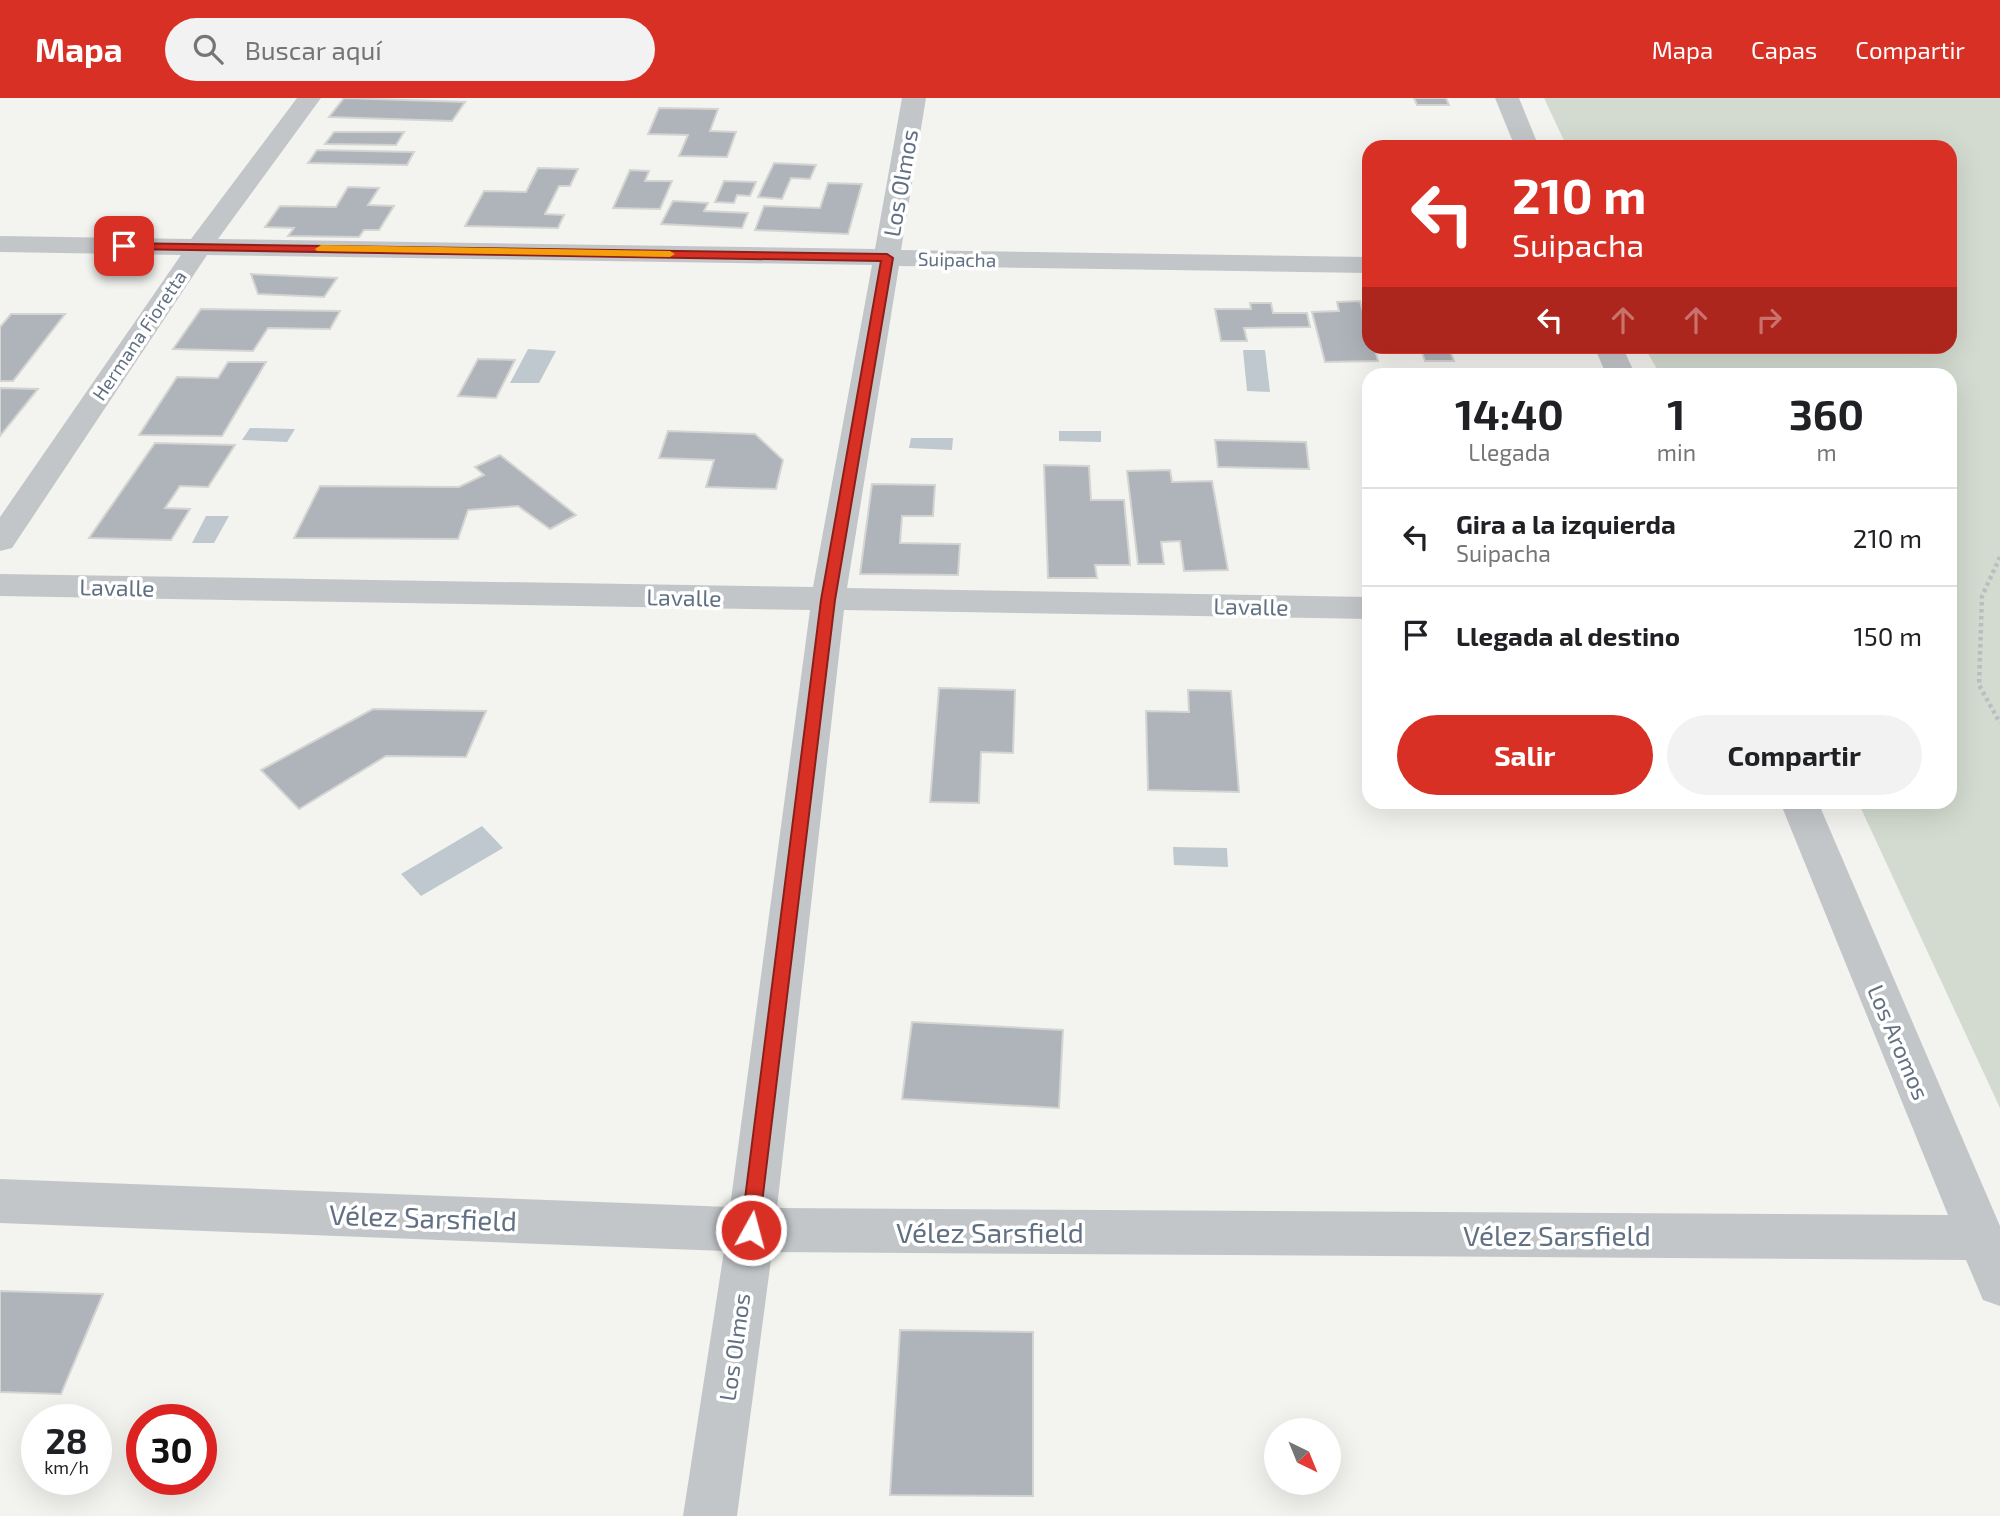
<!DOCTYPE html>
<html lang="es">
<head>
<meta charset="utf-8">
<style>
	body { margin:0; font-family:"Exo 2",sans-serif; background:#f2f2f2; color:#202124; height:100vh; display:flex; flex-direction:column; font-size:26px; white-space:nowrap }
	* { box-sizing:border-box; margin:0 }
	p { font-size:23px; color:#757577 }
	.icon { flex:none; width:38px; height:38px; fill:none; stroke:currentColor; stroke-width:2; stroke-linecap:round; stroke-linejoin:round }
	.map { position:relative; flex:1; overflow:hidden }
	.panel { position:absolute; left:1362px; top:270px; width:595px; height:441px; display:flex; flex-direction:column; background:#fff; border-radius:21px; box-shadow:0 7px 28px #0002 }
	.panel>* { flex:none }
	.banner { position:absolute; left:1362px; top:42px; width:595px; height:214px; border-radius:21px; box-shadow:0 7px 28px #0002; background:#d93025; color:#fff; overflow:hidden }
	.needle { width:46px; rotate:137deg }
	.fabs { position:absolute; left:1264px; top:1320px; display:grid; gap:14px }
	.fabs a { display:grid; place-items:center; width:77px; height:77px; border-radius:50%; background:#fff; box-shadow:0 7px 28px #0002; font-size:35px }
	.speed { position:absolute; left:21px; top:1306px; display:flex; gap:14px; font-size:35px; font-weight:700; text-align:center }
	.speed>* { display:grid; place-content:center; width:91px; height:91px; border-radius:50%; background:#fff; box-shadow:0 7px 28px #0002; line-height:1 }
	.speed small { font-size:18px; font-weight:400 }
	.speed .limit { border:10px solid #d22; background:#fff; color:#111 }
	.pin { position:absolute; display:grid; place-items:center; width:60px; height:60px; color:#fff; margin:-30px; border-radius:14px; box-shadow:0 4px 10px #0006 }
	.me { position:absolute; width:77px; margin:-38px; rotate:7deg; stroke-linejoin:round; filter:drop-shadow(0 0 5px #0008) }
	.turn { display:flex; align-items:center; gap:24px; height:147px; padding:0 35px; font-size:32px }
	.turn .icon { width:91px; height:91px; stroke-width:2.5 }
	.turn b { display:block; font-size:49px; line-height:60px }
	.lanes { display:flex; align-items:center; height:66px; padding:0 35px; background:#0003; justify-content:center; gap:35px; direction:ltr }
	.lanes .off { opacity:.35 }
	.eta { display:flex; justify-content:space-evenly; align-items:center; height:119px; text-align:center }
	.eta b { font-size:42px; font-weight:700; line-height:49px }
	.button { display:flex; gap:14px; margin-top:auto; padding:14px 35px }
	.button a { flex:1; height:80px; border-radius:42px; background:#d93025; color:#fff; font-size:28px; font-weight:700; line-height:80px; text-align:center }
	.button a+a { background:#f2f2f2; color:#202124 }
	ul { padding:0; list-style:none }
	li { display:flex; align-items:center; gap:21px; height:98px; padding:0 35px; border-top:2px solid #e0e0e0 }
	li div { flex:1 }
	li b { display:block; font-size:26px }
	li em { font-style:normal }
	header { display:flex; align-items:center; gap:42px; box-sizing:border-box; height:98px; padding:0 35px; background:#d93025; color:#fff }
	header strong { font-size:33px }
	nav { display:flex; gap:38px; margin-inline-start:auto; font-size:24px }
	.search { width:490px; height:63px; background:#f2f2f2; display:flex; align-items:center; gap:18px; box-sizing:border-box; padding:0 24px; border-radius:38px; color:#757577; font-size:26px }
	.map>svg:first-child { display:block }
	.green { fill:#d3dbd0 }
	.water { fill:#bec8ce }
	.building { fill:#aeb4ba; stroke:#d4d5d2; stroke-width:2 }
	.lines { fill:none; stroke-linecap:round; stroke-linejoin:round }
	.path { stroke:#bcbdc0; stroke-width:4.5; stroke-dasharray:3.5 3.5; stroke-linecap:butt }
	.minor { fill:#c3c6c9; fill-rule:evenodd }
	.route { fill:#d93025; stroke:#8d1f18; stroke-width:2 }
	.slow { fill:#f59e0b }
	.labels { text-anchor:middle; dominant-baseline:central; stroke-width:7; stroke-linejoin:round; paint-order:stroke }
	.far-street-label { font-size:19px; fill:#617082; stroke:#fff }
	.street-label { font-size:23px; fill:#617082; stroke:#fff }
	.near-street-label { font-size:28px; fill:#617082; stroke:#fff }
</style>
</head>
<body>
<header>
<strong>Mapa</strong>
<div class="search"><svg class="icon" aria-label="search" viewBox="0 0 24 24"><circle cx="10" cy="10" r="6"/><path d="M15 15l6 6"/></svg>Buscar aquí</div>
<nav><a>Mapa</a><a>Capas</a><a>Compartir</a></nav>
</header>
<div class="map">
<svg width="2000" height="1418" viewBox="0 0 2000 1418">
	<rect width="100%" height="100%" fill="#f3f4ef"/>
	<path class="green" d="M 1544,0 L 2000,0 L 2000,1010 L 1858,704 L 1950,704 L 1950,276 L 1660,276 L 1644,249 L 1950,248 L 1950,49 L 1567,49 Z"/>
	<g class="water">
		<path d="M 528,251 L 556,253 L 539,285 L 510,285 Z"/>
		<path d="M 1243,252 L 1265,252 L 1270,294 L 1247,293 Z"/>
		<path d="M 250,330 L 295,331 L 287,344 L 242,342 Z"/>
		<path d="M 1059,333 L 1101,333 L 1101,344 L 1059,343 Z"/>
		<path d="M 911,340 L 953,340 L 952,352 L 909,350 Z"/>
		<path d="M 206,418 L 229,418 L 214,445 L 192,445 Z"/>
		<path d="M 482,728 L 503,750 L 421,798 L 401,776 Z"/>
		<path d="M 1173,749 L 1227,750 L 1228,769 L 1174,767 Z"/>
	</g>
	<g class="building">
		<path d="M 344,0 L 465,4 L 452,23 L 329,19 Z"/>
		<path d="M 1414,0 L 1446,0 L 1449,7 L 1417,7 Z"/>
		<path d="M 659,10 L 718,11 L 710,33 L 736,34 L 727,59 L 679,58 L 688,37 L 648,36 Z"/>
		<path d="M 334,34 L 404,34 L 396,47 L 325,46 Z"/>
		<path d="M 317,52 L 414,54 L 407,67 L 308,65 Z"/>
		<path d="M 774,65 L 816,67 L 810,81 L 791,80 L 782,101 L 758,99 Z"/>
		<path d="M 538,70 L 578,71 L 570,88 L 559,88 L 545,116 L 564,117 L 558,130 L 465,128 L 484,93 L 526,94 Z"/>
		<path d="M 630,72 L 649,73 L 645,83 L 672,83 L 660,111 L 613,110 Z"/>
		<path d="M 724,83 L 756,84 L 750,98 L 737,97 L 734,105 L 715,104 Z"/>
		<path d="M 828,85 L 862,86 L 848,136 L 755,132 L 764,108 L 820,110 Z"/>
		<path d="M 348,89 L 379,90 L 368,107 L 394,108 L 379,132 L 364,132 L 359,139 L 288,138 L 294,130 L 265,129 L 280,108 L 336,109 Z"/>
		<path d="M 673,103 L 708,105 L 704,113 L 748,115 L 742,130 L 661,126 Z"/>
		<path d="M 251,176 L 337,180 L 324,199 L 258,196 Z"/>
		<path d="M 1360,203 L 1365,221 L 1368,221 L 1368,248 L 1374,248 L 1378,263 L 1325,264 L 1312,214 L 1339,213 L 1337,204 Z"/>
		<path d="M 1250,205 L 1271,205 L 1273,215 L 1307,215 L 1310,229 L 1244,230 L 1247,243 L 1221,243 L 1215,211 L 1251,211 Z"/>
		<path d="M 201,211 L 340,213 L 330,231 L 268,230 L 253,253 L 173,251 Z"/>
		<path d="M 11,216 L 65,216 L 13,283 L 0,283 L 0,229 Z"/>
		<path d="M 1420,248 L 1448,248 L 1454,263 L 1425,263 Z"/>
		<path d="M 478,261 L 515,262 L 496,300 L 458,298 Z"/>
		<path d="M 228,264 L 266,264 L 222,338 L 139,337 L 177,279 L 218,280 Z"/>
		<path d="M 0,290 L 38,291 L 0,338 Z"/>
		<path d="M 668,333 L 755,336 L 783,362 L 776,391 L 706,389 L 714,362 L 659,360 Z"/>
		<path d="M 1215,342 L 1306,344 L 1309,371 L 1218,369 Z"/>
		<path d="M 155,345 L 235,347 L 208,389 L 180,388 L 165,410 L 190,411 L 171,442 L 89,440 Z"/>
		<path d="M 500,357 L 576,417 L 550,431 L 518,408 L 468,412 L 458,441 L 294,440 L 320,388 L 459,389 L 484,377 L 475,369 Z"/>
		<path d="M 1044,367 L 1089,368 L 1091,402 L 1124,402 L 1130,467 L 1095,467 L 1097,480 L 1048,480 Z"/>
		<path d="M 1170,372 L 1172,384 L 1212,383 L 1228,472 L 1184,473 L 1180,443 L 1161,444 L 1164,466 L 1138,466 L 1127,373 Z"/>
		<path d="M 872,386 L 935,387 L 933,418 L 902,418 L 900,445 L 960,446 L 958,477 L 860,476 Z"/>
		<path d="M 939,590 L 1015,592 L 1013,655 L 981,654 L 979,705 L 930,704 Z"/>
		<path d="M 1188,592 L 1231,593 L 1239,694 L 1148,692 L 1146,613 L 1189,614 Z"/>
		<path d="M 373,611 L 486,613 L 466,659 L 386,658 L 299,711 L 261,672 Z"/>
		<path d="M 912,924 L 1063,932 L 1059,1010 L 902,1001 Z"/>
		<path d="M 0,1193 L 103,1196 L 61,1296 L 0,1294 Z"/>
		<path d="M 900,1232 L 1033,1234 L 1033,1398 L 890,1397 Z"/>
	</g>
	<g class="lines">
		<path class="path" d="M 2000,459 L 1982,498 L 1979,587 L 2000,625"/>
		<g class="minor">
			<path d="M 297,0 L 321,0 L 218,141 L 875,151 L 902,0 L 926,0 L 901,152 L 1368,159 L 1368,175 L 899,168 L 847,490 L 1368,499 L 1368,521 L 844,512 L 777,1110 L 1948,1117 L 1780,704 L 1818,704 L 2000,1128 L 2000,1208 L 1983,1202 L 1966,1162 L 772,1154 L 737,1418 L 683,1418 L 724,1153 L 0,1125 L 0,1081 L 730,1109 L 810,512 L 0,498 L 0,476 L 813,489 L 872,167 L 207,157 L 12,450 L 0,453 L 0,419 L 181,157 L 0,154 L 0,138 L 191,141 Z"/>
			<path d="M 1495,0 L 1519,0 L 1539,49 L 1515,49 Z"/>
			<path d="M 1594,248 L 1622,248 L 1635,276 L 1606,276 Z"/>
		</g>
	</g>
	<path class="route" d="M 120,145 L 887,156 L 893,160 L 835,502 L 758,1138 L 751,1141 L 744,1138 L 741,1132 L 821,502 L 881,163 L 124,151 L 120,150 Z"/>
	<path class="slow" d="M 321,147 L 670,153 L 675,156 L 670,159 L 317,153 L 315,151 Z"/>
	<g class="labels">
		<g class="far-street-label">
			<text transform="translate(957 161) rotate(1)">Suipacha</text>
			<text transform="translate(139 237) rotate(-56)">Hermana Fioretta</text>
		</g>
		<g class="street-label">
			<text transform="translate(900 85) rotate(-80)">Los Olmos</text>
			<text transform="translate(117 489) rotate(1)">Lavalle</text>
			<text transform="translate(684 499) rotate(1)">Lavalle</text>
			<text transform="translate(1251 508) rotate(1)">Lavalle</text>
			<text transform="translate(1899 944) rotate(67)">Los Aromos</text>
			<text transform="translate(734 1249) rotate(-82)">Los Olmos</text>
		</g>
		<g class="near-street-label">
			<text transform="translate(423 1119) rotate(2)">Vélez Sarsfield</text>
			<text x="990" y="1134">Vélez Sarsfield</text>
			<text x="1557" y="1137">Vélez Sarsfield</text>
		</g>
	</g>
</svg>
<div class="fabs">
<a><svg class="needle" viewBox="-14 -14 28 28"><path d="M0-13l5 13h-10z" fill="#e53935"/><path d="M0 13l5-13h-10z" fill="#757577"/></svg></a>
</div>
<div class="speed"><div>28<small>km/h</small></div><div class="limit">30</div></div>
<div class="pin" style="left:124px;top:148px;background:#d93025"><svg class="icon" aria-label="arrive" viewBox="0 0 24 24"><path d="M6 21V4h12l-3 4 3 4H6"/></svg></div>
<svg class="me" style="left:751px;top:1132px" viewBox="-20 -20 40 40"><circle r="17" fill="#d93025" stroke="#fff" stroke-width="3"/><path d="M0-11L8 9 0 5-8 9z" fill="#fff"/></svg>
<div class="banner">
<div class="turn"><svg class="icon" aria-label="left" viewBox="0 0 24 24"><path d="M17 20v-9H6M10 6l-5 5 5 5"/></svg><div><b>210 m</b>Suipacha</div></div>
<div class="lanes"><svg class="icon" aria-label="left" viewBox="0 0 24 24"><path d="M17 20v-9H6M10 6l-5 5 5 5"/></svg><svg class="icon off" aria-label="ahead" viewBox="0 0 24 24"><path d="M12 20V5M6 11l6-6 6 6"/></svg><svg class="icon off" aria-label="ahead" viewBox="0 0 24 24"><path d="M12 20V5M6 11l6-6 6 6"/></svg><svg class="icon off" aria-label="right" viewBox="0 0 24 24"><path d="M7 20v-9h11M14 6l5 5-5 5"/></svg></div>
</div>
<section class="panel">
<div class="eta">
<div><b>14:40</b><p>Llegada</p></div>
<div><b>1</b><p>min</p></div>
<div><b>360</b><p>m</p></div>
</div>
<ul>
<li><svg class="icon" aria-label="left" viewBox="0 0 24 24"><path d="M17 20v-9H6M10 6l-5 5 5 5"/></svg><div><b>Gira a la izquierda</b><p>Suipacha</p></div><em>210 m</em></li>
<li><svg class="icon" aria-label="arrive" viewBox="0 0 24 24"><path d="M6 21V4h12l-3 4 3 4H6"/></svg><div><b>Llegada al destino</b></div><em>150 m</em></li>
</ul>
<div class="button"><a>Salir</a><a>Compartir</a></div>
</section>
</div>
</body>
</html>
